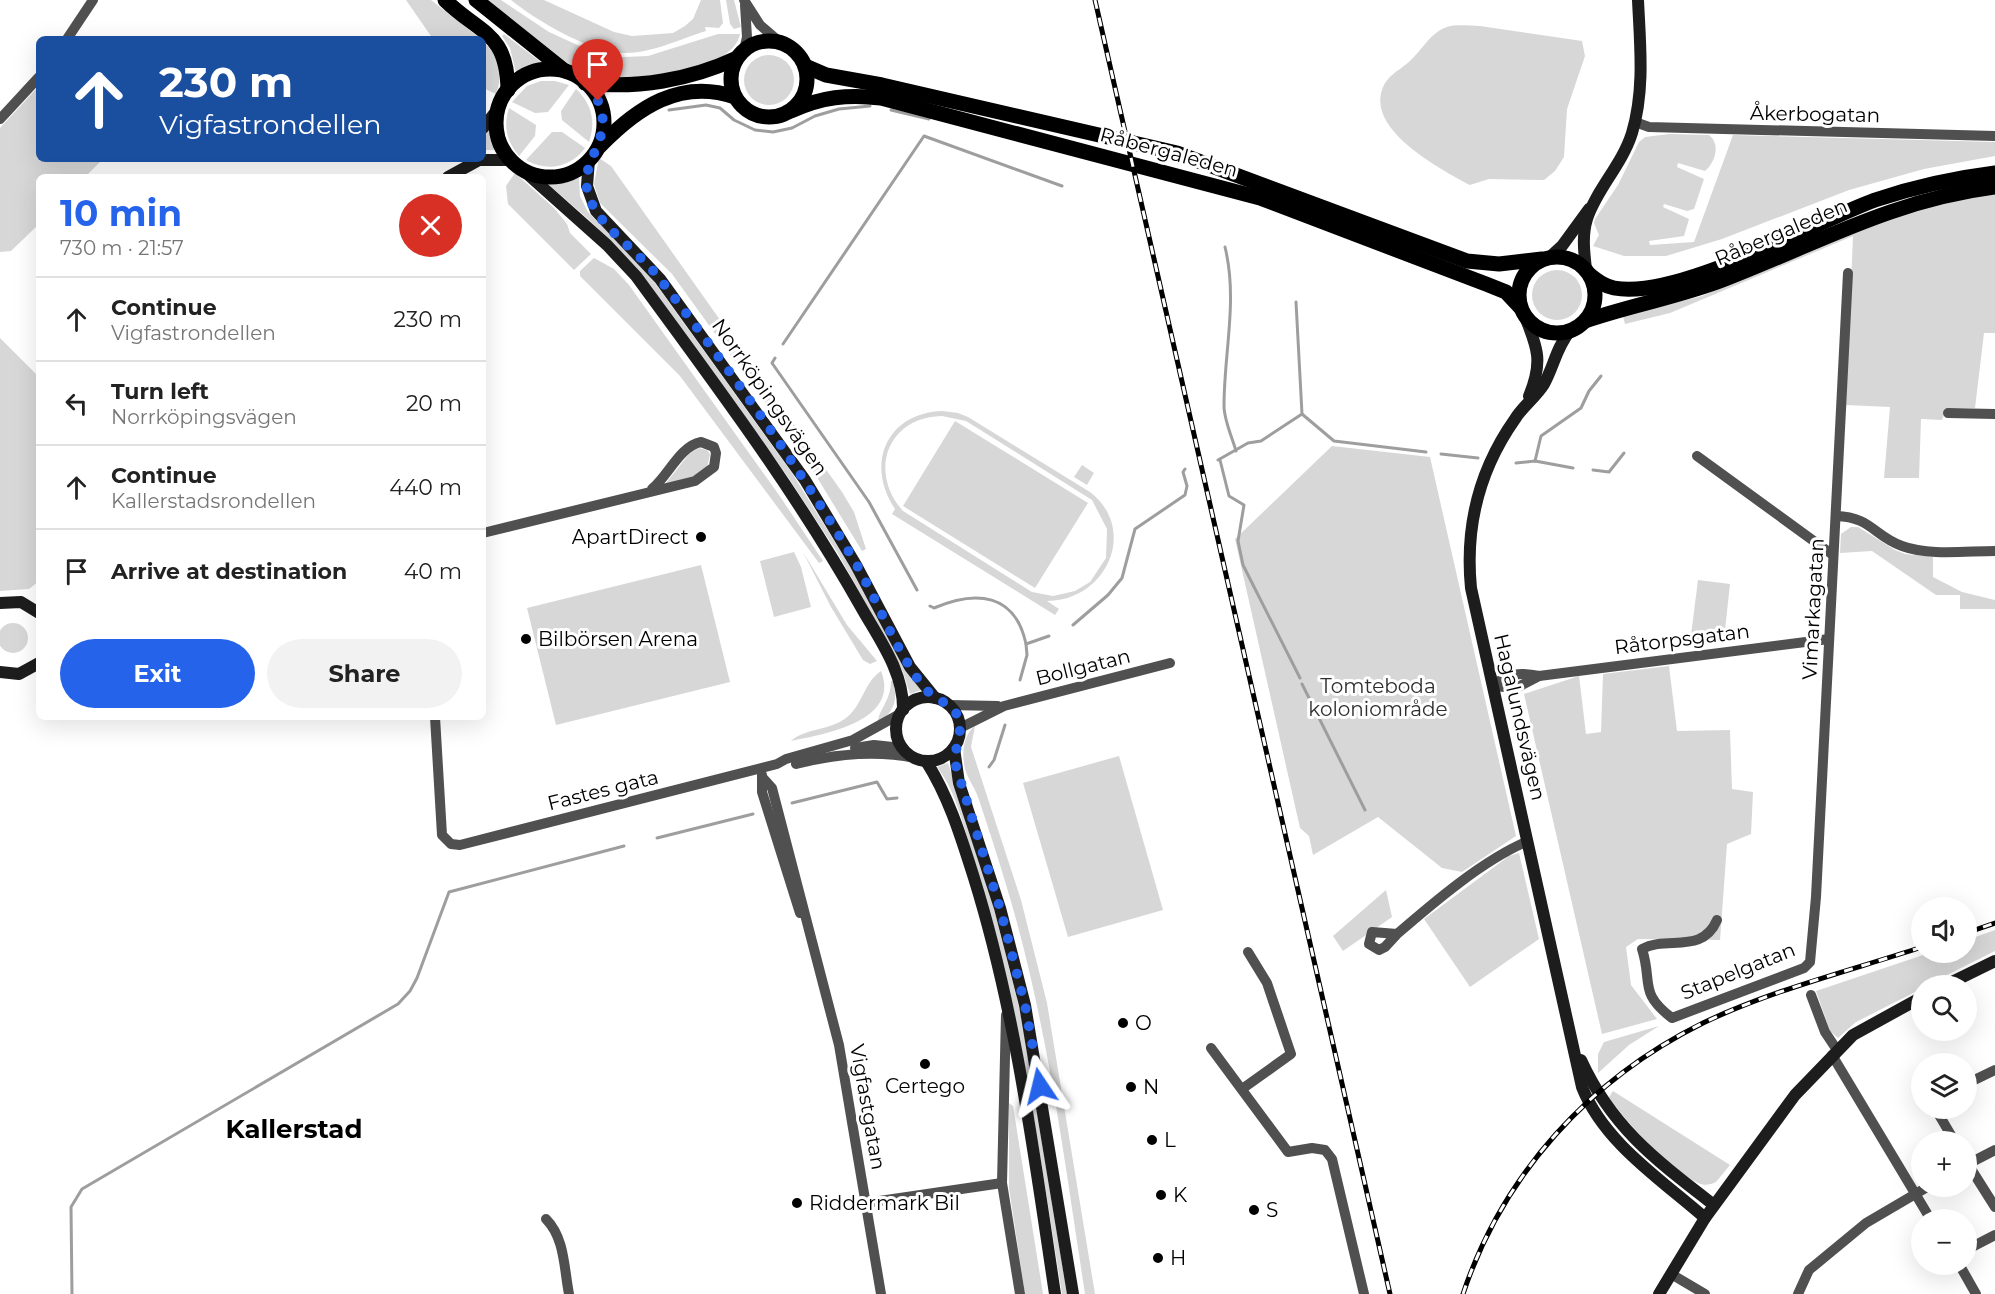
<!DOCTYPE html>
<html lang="en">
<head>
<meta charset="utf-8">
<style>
	body { margin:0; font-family:Montserrat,sans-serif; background:#f2f2f2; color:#222; height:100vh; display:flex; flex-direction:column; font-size:22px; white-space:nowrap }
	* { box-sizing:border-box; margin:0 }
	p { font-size:20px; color:#767676 }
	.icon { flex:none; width:33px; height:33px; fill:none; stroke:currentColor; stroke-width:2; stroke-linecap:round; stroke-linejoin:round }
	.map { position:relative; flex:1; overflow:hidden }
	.drawer { position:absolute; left:36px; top:174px; width:450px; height:546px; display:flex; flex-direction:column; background:#fff; border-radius:9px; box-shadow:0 6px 24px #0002 }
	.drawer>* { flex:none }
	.guide { position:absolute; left:36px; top:36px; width:450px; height:126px; border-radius:9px; box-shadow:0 6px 24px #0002; background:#1a4fa0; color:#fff; overflow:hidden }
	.tools { position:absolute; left:1911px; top:897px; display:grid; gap:12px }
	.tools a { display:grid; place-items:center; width:66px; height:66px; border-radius:50%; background:#fff; box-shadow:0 6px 24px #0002; font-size:30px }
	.pin { position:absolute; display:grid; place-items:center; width:51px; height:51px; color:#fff; margin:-62px -26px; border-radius:50% 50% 50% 0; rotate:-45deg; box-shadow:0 0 6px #0007 }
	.pin .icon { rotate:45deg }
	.me { position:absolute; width:66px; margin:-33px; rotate:350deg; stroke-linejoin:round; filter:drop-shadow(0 0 4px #0008) }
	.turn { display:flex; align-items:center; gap:21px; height:126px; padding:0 24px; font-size:27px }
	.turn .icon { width:78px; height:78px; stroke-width:2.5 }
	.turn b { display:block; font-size:42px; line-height:51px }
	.round { display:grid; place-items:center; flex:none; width:63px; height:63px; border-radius:32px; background:#f2f2f2 }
	.summary { display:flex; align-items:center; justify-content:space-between; height:102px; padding:0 24px }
	h1 { font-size:36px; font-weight:700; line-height:45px; color:#2563eb }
	.action { display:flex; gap:12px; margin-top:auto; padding:12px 24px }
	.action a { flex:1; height:69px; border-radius:36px; background:#2563eb; color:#fff; font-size:24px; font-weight:700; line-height:69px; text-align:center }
	.action a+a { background:#f2f2f2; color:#222 }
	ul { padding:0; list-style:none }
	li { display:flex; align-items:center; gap:18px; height:84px; padding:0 24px; border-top:2px solid #e0e0e0 }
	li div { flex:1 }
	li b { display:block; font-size:22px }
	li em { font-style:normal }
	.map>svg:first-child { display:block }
	.green { fill:#d7d7d7; fill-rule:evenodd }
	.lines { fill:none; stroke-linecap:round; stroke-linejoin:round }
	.stream { stroke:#9e9e9e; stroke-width:3 }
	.street { stroke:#505050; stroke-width:10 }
	.secondary { stroke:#1d1d1d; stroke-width:12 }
	.primary { stroke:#000; stroke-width:15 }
	.rail-casing { stroke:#000; stroke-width:5 }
	.rail { stroke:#fff; stroke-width:3; stroke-dasharray:9; stroke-linecap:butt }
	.route { stroke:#2563eb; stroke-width:10; stroke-dasharray:0 18 }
	.poi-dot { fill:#000; stroke:#fff; stroke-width:2 }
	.labels { text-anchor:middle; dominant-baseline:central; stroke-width:6; stroke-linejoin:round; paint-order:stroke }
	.street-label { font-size:20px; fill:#000; stroke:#fff }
	.poi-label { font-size:20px; fill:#000; stroke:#fff; text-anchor:start }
	.park-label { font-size:20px; fill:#2e2e2e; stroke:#fff }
	.district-label { font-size:26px; font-weight:bold; fill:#000; stroke:#fff }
</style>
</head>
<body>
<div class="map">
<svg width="1995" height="1294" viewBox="0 0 1995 1294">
	<rect width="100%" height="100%" fill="#fff"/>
	<g class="green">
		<path d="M 406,0 L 431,0 L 481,39 L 433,39 Z"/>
		<path d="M 487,0 L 501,0 L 549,32 L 586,49 L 589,60 L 579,72 Z"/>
		<path d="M 511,0 L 544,0 L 614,32 L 632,36 L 673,33 L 685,26 L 693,19 L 701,0 L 720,0 L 723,23 L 719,28 L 705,27 L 706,31 C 680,39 652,53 625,53 C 591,53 537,21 511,0 Z"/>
		<path d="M 726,0 L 734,0 L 741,27 L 734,29 L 730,24 Z"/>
		<path d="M 1480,26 L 1582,41 L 1585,56 L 1567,109 L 1564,157 L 1555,171 L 1544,180 L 1489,179 L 1470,185 C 1442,170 1368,131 1382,90 C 1387,75 1399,71 1410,61 C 1422,50 1431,32 1447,27 C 1456,24 1470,26 1480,26 Z"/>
		<path d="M 504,34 L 542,63 L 516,73 L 510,48 L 502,36 Z"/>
		<path d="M 718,34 L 740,34 C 732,76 621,80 587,76 L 600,58 L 648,56 Z"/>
		<path d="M 483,41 C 498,56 504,74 496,94 L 483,88 Z"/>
		<circle cx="769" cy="80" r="25"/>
		<path d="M 541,81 L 555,81 L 569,85 L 548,112 L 535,113 L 512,102 L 527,86 Z"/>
		<path d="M 39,86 L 39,159 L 103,159 L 85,177 L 39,177 L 39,224 L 11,251 L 0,252 L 0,128 Z"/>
		<path d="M 576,89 C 592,104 596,122 589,142 L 562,120 L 561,111 Z"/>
		<path d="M 509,108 L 536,125 L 535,136 L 519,156 C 507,142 503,127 509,108 Z"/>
		<path d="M 489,127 L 495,150 L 483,150 L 483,134 Z"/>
		<path d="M 552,132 L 562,132 L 585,148 C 570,168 547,172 526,160 Z"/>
		<path d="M 1669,134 L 1709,135 C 1721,144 1715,163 1705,171 L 1678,163 L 1677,167 L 1704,179 L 1694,209 L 1687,211 L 1664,204 L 1663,207 L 1689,219 L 1684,236 L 1649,241 L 1650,245 L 1694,242 L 1733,135 L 1995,142 L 1995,156 L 1924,169 L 1849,190 L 1722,239 L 1666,256 L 1624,256 L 1593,246 L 1599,235 L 1594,223 L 1595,219 L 1618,185 L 1639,142 L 1645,137 Z"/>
		<path d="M 599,158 L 611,166 L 842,492 L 854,512 L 866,549 L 862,551 L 807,461 L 672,274 L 600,203 L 594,184 Z"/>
		<path d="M 515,173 L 554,208 L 567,224 L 570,233 L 591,254 L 574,270 L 508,204 L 506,186 Z"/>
		<path d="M 579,177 L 580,196 L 588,212 L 647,272 L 792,473 L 864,589 L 905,670 L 921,690 L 910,694 L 903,672 L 868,607 L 837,552 L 788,477 L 636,267 L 587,218 L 548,184 L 564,183 Z"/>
		<path d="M 1995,194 L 1995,333 L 1984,333 L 1975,408 L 1947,408 L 1942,420 L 1921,419 L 1919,478 L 1884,478 L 1890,407 L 1846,405 L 1853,236 L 1670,313 L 1625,324 L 1623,316 L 1702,296 L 1853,231 L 1948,201 Z"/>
		<path d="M 594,258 L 614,269 L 629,285 L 779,495 L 823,561 L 819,563 L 680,376 L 580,276 L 580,271 Z"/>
		<circle cx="1557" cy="295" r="25"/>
		<path d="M 0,338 L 39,377 L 39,581 L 29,589 L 0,591 Z"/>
		<path d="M 942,411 L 958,413 L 968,417 L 1090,492 C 1139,530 1106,601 1047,601 L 1059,609 L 1055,615 L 892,514 L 895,509 C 865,465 886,413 942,411 ZM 942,416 L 966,421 L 1092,500 L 1107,529 L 1106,558 L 1090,582 L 1075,591 L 1053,596 L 1032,592 L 903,511 C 868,472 887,417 942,416 Z"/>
		<path d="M 955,421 L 1088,503 L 1035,588 L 903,506 Z"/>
		<path d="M 1332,446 L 1430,457 L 1516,836 L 1462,872 L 1442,868 L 1378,817 L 1313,855 L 1309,836 L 1300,828 L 1235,539 Z"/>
		<path d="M 699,448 L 707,450 L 710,454 L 707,468 L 692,478 L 666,483 L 689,454 Z"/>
		<path d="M 1082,465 L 1094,473 L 1087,485 L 1074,477 Z"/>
		<path d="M 1851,527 L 1858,527 L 1895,550 L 1905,554 L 1933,557 L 1933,577 L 1962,592 L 1995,600 L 1995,609 L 1960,609 L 1960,595 L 1936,595 L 1872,551 L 1840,553 L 1841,534 Z"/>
		<path d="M 794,552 L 801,567 L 811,607 L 774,617 L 760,561 Z"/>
		<path d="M 803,552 L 847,625 L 877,661 L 870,664 L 863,660 L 831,607 Z"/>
		<path d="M 701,565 L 730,682 L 556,725 L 527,608 Z"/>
		<path d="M 1698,580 L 1730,584 L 1724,639 L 1690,643 Z"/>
		<circle cx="13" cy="638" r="15"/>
		<path d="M 1669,666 L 1677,731 L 1730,730 L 1732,789 L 1753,792 L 1751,834 L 1727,844 L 1720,940 L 1638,939 L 1626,947 L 1631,985 L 1657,1019 L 1602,1034 L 1524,694 L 1579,676 L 1586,734 L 1601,732 L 1603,674 Z"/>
		<path d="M 881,671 C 901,721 825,734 791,741 C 803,729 831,730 846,718 C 863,705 864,682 881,671 Z"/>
		<path d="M 891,681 L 893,681 C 898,700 895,711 878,723 C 877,712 891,701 891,681 Z"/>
		<path d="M 975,726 L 971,747 L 1021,900 L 1047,1003 L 1095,1294 L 1085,1294 C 1064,1158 1047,1020 1007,888 C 998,857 988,827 978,797 C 974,785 965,776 964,763 C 962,751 964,734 975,726 Z"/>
		<path d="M 1119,756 L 1163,910 L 1068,937 L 1023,783 Z"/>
		<path d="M 948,763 L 991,897 L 1020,1011 L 1067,1294 L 1062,1294 C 1039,1148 1019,1001 974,860 C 964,830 957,792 937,767 Z"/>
		<path d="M 1519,853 L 1539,939 L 1470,987 L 1424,919 L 1509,856 Z"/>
		<path d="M 1386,890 L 1392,917 L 1343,951 L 1333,936 Z"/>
		<path d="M 1995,930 L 1995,951 L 1927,985 L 1922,986 L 1921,989 L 1856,1022 L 1838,1038 L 1830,1031 L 1816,991 L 1929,953 L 1966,952 L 1967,940 Z"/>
		<path d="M 1659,1026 L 1629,1045 L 1598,1073 L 1598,1054 L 1604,1042 Z"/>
		<path d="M 1613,1091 L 1730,1165 L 1716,1182 C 1710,1185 1704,1186 1698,1183 C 1672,1170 1625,1122 1609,1097 Z"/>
		<path d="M 1009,1103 L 1013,1106 L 1043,1294 L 1025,1294 L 1009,1188 Z"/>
	</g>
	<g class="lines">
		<g class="stream">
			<path d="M 669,110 L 706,105 L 720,108 L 734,120 L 755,130 L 773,132 L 792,128 L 815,116 L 839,109 L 870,106"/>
			<path d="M 891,110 L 929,119"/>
			<path d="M 1225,247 C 1238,300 1224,352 1224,406 C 1224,420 1232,437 1236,451"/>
			<path d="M 1296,302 L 1302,414"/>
			<path d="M 783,344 L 924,136 L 1062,186"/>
			<path d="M 775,358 L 772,363 L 869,502 L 917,590"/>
			<path d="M 1441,454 L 1478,458"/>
			<path d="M 1218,460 L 1248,443 L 1261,441 L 1302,414 L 1334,441 L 1426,452"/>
			<path d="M 1220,460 L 1229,496 L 1244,505 L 1238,541 L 1243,565 L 1300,678"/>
			<path d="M 1535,461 L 1541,436 L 1581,408 L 1589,391 L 1601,376"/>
			<path d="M 1516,463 L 1535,461 L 1573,468"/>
			<path d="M 1593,470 L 1609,472 L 1624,453"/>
			<path d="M 930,606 L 934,608 C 976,590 1015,593 1026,644"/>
			<path d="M 1073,625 L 1108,595 L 1122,578 L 1135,529 L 1185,495 L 1187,486 L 1183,472 L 1185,469"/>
			<path d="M 1020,680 L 1027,655 L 1026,644 L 1049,636"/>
			<path d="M 1302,684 L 1365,810"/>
			<path d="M 989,767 L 994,760 L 1005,725"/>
			<path d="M 792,803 L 877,782 L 887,799 L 897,798"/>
			<path d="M 657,838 L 753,814"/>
			<path d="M 72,1294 L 71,1207 L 82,1189 L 398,1004 L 410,991 L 417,978 L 449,892 L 624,846"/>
		</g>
		<g class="street">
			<path d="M 744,0 L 760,25 L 781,43"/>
			<path d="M 67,39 L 93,0"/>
			<path d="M 744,50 L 747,37 L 745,5"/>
			<path d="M 0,119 L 39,77"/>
			<path d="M 1635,122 L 1649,127 L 1995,136"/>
			<path d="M 1948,413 L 1995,414"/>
			<path d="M 1697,456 L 1833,555"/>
			<path d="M 1836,516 C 1871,517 1874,536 1902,546 C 1929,556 1966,551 1995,551"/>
			<path d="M 483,533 L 695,481 L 714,467 L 716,453 L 714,447 L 701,442 C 680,446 668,476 652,489"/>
			<path d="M 1493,686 C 1506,673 1521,672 1539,676 L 1829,639"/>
			<path d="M 1493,686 L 1516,688 L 1539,676"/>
			<path d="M 949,705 L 998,706"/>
			<path d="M 435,717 L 442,835 L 451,844 L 460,845 L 777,764 L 786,759 L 853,740 L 900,714"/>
			<path d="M 960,728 L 1004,706 L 1170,663"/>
			<path d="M 855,748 L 874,745 L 902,748"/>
			<path d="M 796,764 C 835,754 875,750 915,758"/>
			<path d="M 762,775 L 762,792 L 800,913"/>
			<path d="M 763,778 L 772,788 L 839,1045 L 881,1294"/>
			<path d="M 1717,920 C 1702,955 1667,935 1642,949 C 1653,983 1638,992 1672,1018 L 1804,968 L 1810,962 L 1816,897 L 1848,273"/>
			<path d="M 1397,934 L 1385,947 L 1379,950 L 1369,944 L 1372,932 L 1397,934 C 1434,902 1483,860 1528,841"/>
			<path d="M 1811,995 L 1825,1032 L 1837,1050"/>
			<path d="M 1006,1015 L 1002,1183 L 1020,1294"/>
			<path d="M 1211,1048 L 1288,1152 L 1312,1148 L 1325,1150 L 1332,1159 L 1364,1294"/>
			<path d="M 1832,1055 L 1931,1220"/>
			<path d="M 1966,1084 L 1995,1070"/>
			<path d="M 1242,1089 L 1291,1054 L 1267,983 L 1248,952"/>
			<path d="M 1935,1108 L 1955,1142"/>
			<path d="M 1966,1161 L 1995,1207"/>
			<path d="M 1966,1165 L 1995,1150"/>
			<path d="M 866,1203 L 1002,1183"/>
			<path d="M 546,1219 C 565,1238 564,1269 569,1294"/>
			<path d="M 1966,1250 L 1995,1235"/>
			<path d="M 1959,1264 L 1976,1294"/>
			<path d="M 1671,1274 L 1705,1294"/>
			<path d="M 1798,1294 L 1809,1270 L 1866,1223 L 1929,1186"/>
		</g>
		<g class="secondary">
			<path d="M 483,128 L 498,109"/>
			<path d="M 589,160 L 587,186 L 596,211 L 660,279 L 805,480 L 856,565 L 910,667 L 935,698"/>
			<path d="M 523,170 L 607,245 L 636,276 C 715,384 795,490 861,607 C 879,639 904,672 903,710"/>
			<path d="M 448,177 L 479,160 L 510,160"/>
			<path d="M 1550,257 L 1562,246 L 1589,209"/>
			<path d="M 1586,269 C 1584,252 1582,235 1587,219 C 1596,190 1622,165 1632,133 C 1645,90 1640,44 1638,0"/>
			<path d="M 1525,317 C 1538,348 1543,363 1529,396"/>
			<path d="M 1570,331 C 1556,348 1554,366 1544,384 C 1536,397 1523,406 1515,419 C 1479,470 1465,527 1471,588 L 1582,1087 C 1604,1143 1662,1180 1705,1218"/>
			<path d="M 0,603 L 21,602 L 39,613"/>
			<path d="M 0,672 L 19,674 L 39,663"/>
			<circle cx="928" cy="729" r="32"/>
			<path d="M 954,748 L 959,783 L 1000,908 L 1025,1005 L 1073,1294"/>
			<path d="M 926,761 C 949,797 961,837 974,878 C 1016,1013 1034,1155 1055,1294"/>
			<path d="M 1944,986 L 1995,961"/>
			<path d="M 1581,1060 C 1612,1128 1657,1161 1714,1205"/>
			<path d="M 1659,1294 L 1705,1218 L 1795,1095 L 1853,1035 L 1922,997"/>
		</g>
		<g class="primary">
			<path d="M 445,0 C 481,35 507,32 508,90"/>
			<path d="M 476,0 L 565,71"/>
			<circle cx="769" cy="79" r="38"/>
			<path d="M 805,66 L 826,75 L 882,85 L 1177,153 L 1467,261 L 1499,264 L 1542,259"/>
			<circle cx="550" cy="123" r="54"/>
			<path d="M 585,83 C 637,89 690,80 737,58"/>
			<path d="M 791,111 C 821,97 848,94 881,98 L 1260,198 L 1486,284 L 1506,292 L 1521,308"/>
			<path d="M 600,146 C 637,108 680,78 735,97"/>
			<circle cx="1557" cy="295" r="38"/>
			<path d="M 1590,275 C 1598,281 1604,286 1614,288 C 1679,300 1810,224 1875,200 C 1914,187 1955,178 1995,173"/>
			<path d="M 1585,321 C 1631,305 1679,297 1725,279 C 1818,243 1893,200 1995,187"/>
		</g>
		<g class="rail-casing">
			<g id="rail">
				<path d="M 1095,0 L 1390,1294"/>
				<path d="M 1966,933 L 1995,923"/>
				<path d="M 1463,1294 C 1503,1174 1590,1079 1703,1023 C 1772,990 1849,971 1922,947"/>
			</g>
		</g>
		<use href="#rail" class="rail"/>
	</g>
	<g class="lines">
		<path class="route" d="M 598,101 C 617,144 571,162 592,204 C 605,231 640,253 659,278 C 729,368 797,464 855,562 C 875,596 889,634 910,667 C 916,677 926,692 936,698 C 944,703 952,705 957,715 C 965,731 954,746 955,763 L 1000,908 L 1025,1005 L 1040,1086"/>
	</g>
	<g class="poi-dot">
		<circle cx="701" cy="537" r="6"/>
		<circle cx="526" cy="639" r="6"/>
		<circle cx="1123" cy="1023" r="6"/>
		<circle cx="925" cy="1064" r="6"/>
		<circle cx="1131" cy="1087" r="6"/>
		<circle cx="1152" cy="1140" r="6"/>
		<circle cx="1161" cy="1195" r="6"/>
		<circle cx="797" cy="1203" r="6"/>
		<circle cx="1254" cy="1210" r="6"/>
		<circle cx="1158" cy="1258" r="6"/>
	</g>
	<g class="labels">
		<g class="street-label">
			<text transform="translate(1815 114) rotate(1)">Åkerbogatan</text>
			<text transform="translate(1169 152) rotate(15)">Råbergaleden</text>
			<text transform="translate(1781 232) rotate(-23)">Råbergaleden</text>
			<text transform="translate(770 397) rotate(55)">Norrköpingsvägen</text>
			<text transform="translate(1813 609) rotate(-87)">Vimarkagatan</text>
			<text transform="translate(1682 639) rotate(-7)">Råtorpsgatan</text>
			<text transform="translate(1083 667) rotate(-14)">Bollgatan</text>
			<text transform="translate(1520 717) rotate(77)">Hagalundsvägen</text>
			<text transform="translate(603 790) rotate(-14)">Fastes gata</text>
			<text transform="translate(1738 971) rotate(-22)">Stapelgatan</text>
			<text transform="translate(868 1107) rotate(80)">Vigfastgatan</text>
		</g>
		<g class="poi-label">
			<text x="689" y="537" text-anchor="end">ApartDirect</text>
			<text x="538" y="639">Bilbörsen Arena</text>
			<text x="1135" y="1023">O</text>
			<text x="925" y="1086" text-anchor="middle">Certego</text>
			<text x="1143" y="1087">N</text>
			<text x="1164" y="1140">L</text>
			<text x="1173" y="1195">K</text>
			<text x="809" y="1203">Riddermark Bil</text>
			<text x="1266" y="1210">S</text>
			<text x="1170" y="1258">H</text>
		</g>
		<g class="park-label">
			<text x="1378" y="686">Tomteboda<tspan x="1378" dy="23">koloniområde</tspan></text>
		</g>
		<g class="district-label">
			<text x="294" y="1129">Kallerstad</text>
		</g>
	</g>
</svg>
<div class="tools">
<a><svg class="icon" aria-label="sound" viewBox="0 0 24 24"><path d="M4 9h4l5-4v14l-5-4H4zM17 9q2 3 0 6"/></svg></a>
<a><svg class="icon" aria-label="search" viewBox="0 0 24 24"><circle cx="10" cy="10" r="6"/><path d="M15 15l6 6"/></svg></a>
<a><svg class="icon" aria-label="layers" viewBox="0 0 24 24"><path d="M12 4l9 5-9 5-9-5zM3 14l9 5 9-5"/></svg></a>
<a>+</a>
<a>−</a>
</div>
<div class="pin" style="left:598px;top:101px;background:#d93025"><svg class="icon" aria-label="arrive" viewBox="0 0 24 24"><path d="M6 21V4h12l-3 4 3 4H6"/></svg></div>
<svg class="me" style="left:1040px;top:1086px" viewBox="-20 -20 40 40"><path d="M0-17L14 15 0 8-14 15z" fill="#2563eb" stroke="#fff" stroke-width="4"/></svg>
<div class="guide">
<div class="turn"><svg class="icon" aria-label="ahead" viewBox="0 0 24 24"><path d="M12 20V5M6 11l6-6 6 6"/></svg><div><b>230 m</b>Vigfastrondellen</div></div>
</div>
<section class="drawer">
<div class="summary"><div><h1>10 min</h1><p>730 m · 21:57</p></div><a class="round" style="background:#d93025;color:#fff"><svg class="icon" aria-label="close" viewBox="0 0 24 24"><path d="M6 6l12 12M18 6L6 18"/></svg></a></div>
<ul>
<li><svg class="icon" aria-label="ahead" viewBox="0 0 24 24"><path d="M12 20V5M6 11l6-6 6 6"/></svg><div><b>Continue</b><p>Vigfastrondellen</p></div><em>230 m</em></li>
<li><svg class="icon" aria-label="left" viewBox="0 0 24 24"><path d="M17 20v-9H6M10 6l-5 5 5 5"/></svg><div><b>Turn left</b><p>Norrköpingsvägen</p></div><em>20 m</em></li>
<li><svg class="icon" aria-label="ahead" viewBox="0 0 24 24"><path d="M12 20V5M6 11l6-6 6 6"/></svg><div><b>Continue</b><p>Kallerstadsrondellen</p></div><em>440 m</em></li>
<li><svg class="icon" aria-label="arrive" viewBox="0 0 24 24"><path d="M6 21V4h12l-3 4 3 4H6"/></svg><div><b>Arrive at destination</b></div><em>40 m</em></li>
</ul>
<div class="action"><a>Exit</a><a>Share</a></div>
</section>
</div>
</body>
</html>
